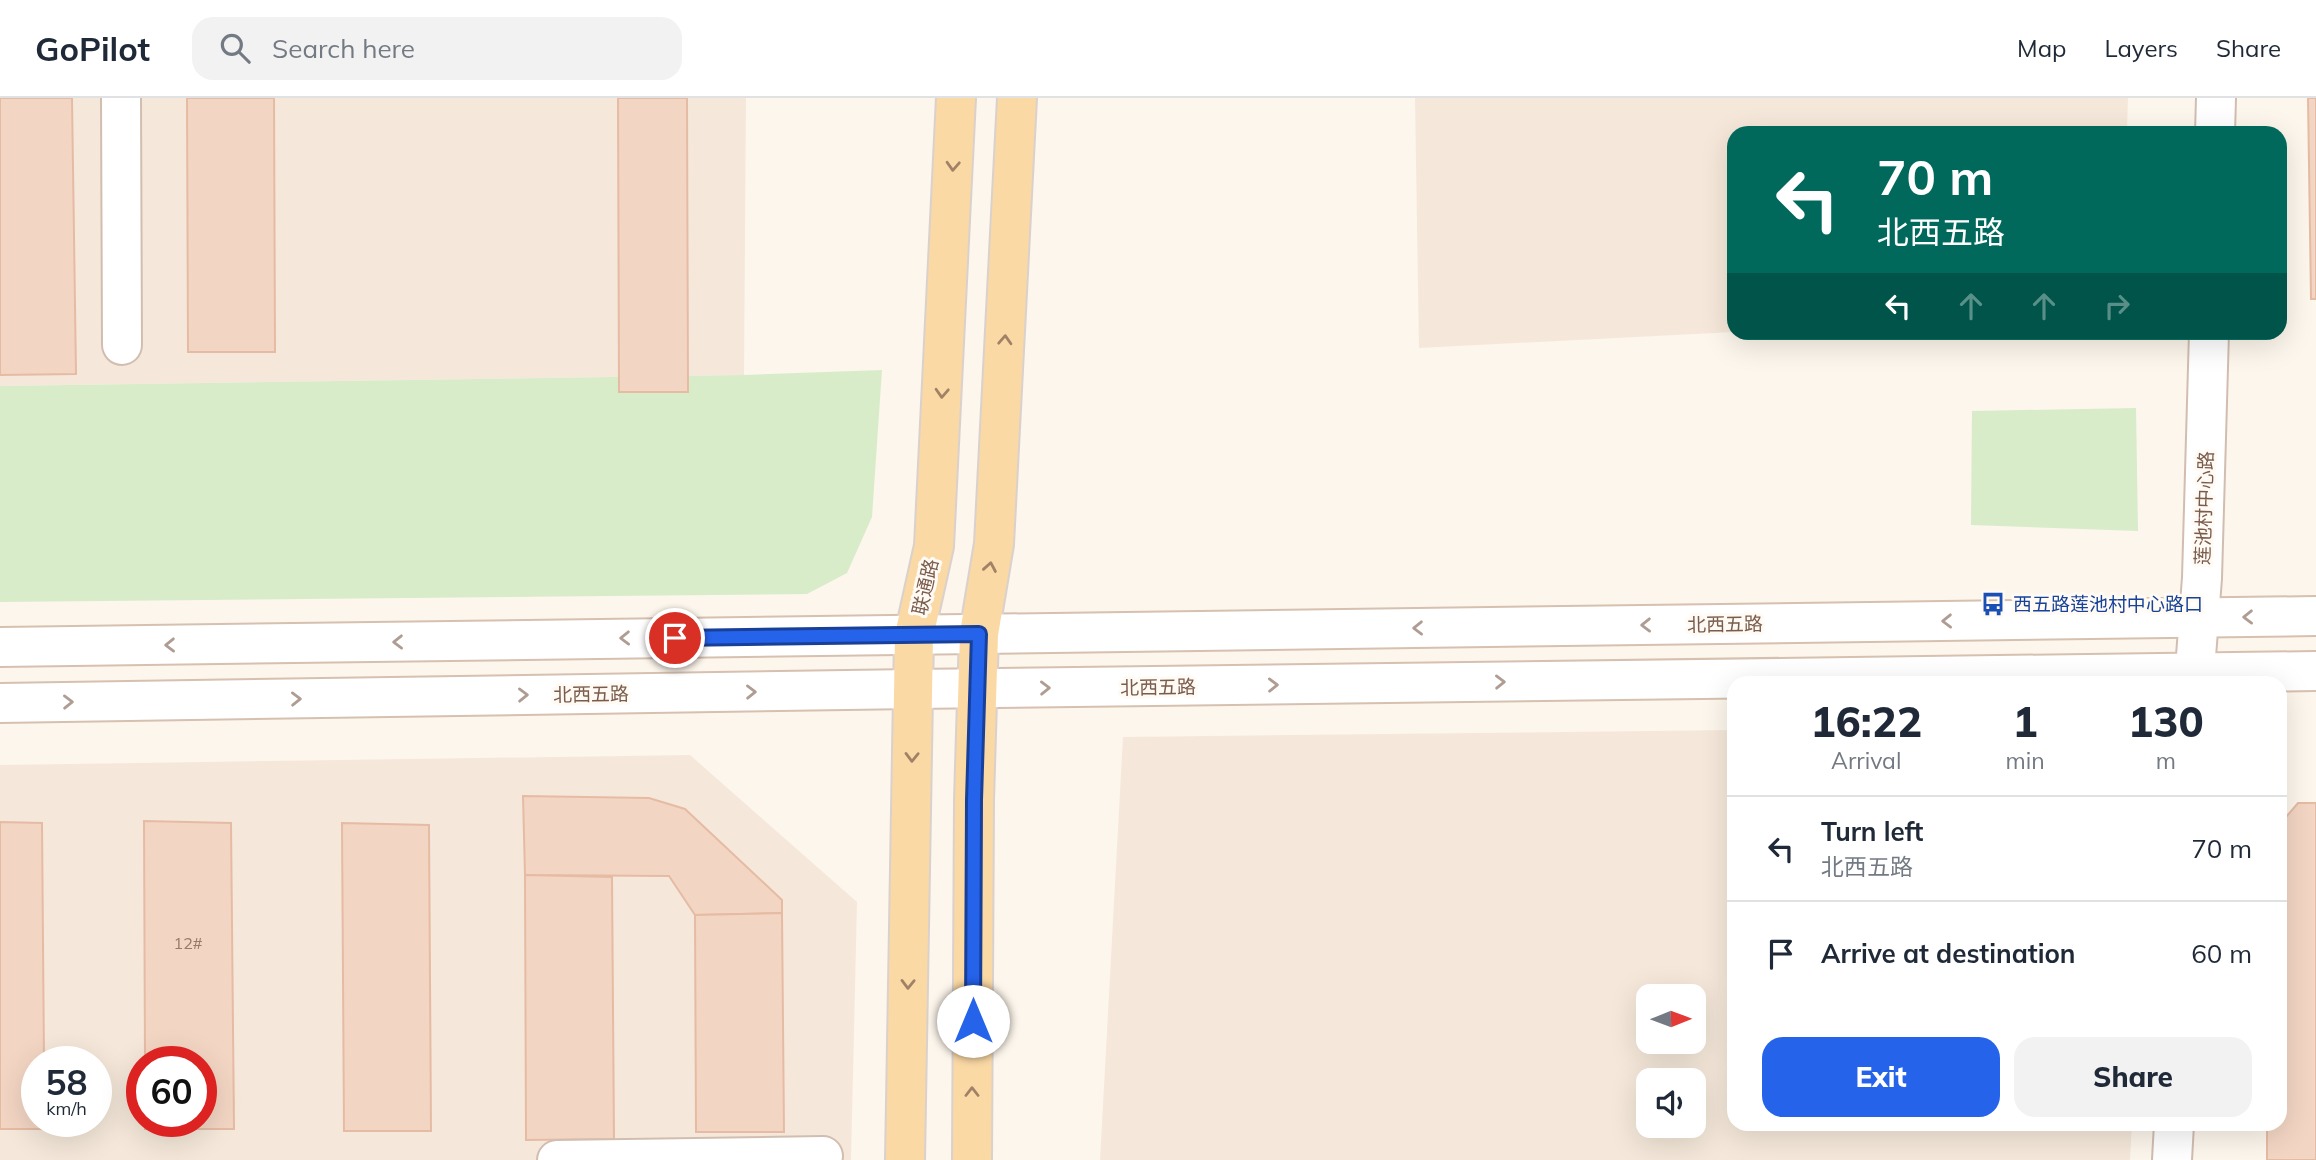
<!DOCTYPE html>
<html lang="en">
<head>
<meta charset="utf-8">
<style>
	body { margin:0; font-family:Mulish,"Noto Sans SC",sans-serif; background:#f2f2f3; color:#1f2937; height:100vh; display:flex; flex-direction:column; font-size:26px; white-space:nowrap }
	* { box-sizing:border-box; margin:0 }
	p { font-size:23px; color:#747a83 }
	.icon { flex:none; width:38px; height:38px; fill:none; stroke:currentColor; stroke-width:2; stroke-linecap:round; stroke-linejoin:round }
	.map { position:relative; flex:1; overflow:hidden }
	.sheet { position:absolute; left:1727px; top:578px; width:560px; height:455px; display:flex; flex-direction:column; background:#fff; border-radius:21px; box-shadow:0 7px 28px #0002 }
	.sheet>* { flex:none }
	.banner { position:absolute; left:1727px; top:28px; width:560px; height:214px; border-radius:21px; box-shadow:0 7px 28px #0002; background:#00695c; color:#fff; overflow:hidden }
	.needle { width:46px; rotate:89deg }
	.tools { position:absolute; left:1636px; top:886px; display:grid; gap:14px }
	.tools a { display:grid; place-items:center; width:70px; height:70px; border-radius:14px; background:#fff; box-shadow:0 7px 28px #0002; font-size:35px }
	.speed { position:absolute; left:21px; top:948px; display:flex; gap:14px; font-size:35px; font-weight:700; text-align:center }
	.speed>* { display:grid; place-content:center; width:91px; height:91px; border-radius:50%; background:#fff; box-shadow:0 7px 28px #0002; line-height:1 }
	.speed small { font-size:18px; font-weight:400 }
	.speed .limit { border:10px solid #d22; background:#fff; color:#111 }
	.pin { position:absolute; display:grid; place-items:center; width:60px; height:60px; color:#fff; margin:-30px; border:4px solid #fff; border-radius:50%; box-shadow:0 2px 7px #0007 }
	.me { position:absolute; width:77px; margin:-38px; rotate:0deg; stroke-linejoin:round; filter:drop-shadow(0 0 5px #0008) }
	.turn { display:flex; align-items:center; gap:24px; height:147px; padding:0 35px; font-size:32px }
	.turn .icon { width:91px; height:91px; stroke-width:2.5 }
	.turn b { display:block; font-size:49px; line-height:60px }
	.lanes { display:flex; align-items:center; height:66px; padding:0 35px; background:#0003; justify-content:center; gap:35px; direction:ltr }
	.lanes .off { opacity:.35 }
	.eta { display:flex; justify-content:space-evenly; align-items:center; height:119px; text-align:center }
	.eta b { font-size:42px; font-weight:800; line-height:49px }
	.button { display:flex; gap:14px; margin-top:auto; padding:14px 35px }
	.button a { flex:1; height:80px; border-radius:21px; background:#2563eb; color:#fff; font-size:28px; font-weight:800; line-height:80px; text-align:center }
	.button a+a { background:#f2f2f3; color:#1f2937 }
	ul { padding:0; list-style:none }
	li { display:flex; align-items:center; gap:21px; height:105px; padding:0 35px; border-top:2px solid #e0e1e3 }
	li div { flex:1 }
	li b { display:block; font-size:26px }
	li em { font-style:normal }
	header { display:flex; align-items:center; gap:42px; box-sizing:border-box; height:98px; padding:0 35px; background:#fff; border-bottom:2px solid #e0e1e3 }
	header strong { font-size:33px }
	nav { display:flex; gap:38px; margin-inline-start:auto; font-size:24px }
	.search { width:490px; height:63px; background:#f2f2f3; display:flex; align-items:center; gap:18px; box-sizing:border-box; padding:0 24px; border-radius:21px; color:#747a83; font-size:26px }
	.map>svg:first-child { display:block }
	.residential { fill:#f5e8da; fill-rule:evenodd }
	.green { fill:#d8ecc9 }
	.building { fill:#f3d5c3; stroke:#e6bba3; stroke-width:2 }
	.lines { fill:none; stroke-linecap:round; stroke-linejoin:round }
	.street-casing { stroke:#d1beb0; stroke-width:42 }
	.secondary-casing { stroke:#d6c0b0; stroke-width:42 }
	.primary-casing { stroke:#dad1cd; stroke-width:42 }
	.street { stroke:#fff; stroke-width:38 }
	.secondary { stroke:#fff; stroke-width:38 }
	.primary { stroke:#fbd9a5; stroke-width:38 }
	.oneway { stroke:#a18267 }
	.oneway2 { stroke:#af9d94 }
	.route-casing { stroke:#184099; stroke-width:18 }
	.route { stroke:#2563eb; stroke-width:12 }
	.labels { text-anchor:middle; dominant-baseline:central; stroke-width:6; stroke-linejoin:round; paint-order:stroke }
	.number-label { font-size:16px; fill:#987a6a }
	.street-label { font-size:19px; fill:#7a5c4d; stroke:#fffaf3 }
	.transit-label { font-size:19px; fill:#164399; stroke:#fffaf3; text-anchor:start }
</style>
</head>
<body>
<header>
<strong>GoPilot</strong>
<div class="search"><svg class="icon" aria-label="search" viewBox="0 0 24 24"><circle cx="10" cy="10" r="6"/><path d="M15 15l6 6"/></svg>Search here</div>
<nav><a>Map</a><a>Layers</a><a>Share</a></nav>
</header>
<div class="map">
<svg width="2316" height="1062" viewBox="0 0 2316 1062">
	<rect width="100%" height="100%" fill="#fdf6ec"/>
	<g class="residential">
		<path d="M 0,0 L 746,0 L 744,277 L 0,288 Z"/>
		<path d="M 1415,0 L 2128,0 L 2127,35 L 1734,35 L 1734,234 L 1419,250 Z"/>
		<path d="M 1734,632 L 1734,1026 L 2132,1026 L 2130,1062 L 1100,1062 L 1123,639 ZM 1648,898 L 1694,898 L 1694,943 L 1648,943 ZM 1648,982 L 1694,982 L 1694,1027 L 1648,1027 Z"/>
		<path d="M 690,657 L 857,804 L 851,1062 L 0,1062 L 0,667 ZM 37,964 L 96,964 L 96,1024 L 37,1024 ZM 142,964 L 201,964 L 201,1024 L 142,1024 Z"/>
	</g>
	<g class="green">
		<path d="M 882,272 L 872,419 L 847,475 L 807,496 L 0,504 L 0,288 L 744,277 Z"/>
		<path d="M 2136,310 L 2138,433 L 1971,427 L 1972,313 Z"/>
	</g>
	<g class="building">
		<path d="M 0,0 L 72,0 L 76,276 L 0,277 Z"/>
		<path d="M 187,0 L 274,0 L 275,254 L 188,254 Z"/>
		<path d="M 618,0 L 687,0 L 688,294 L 619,294 Z"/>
		<path d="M 2308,0 L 2316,0 L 2316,201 L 2311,201 Z"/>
		<path d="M 523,698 L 649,700 L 685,711 L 782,802 L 782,815 L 695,817 L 669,778 L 525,777 Z"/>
		<path d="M 2298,705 L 2316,705 L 2316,1062 L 2267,1062 L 2267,1026 L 2280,1026 L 2280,726 Z"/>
		<path d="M 144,723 L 231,725 L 234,1031 L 145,1031 L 145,1024 L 201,1024 L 201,964 L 145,964 Z"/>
		<path d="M 0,724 L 42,725 L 44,964 L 37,964 L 37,1024 L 44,1024 L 44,1031 L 0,1031 Z"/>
		<path d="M 342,725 L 429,727 L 431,1033 L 344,1033 Z"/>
		<path d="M 525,777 L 612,779 L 614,1041 L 526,1042 Z"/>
		<path d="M 782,815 L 784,1034 L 696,1034 L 695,817 Z"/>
	</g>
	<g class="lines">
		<g class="street-casing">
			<g id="street">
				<path d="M 121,0 L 122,247"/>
				<path d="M 2215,35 L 2216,0"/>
				<path d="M 2194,584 L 2202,480 L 2209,234"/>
				<path d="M 557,1062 L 823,1058"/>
				<path d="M 2172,1062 L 2174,1026"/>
			</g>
		</g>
		<g class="secondary-casing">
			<g id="secondary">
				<path d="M 0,549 L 2316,518"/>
				<path d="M 0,605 L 913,591 L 2316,573"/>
			</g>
		</g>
		<g class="primary-casing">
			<g id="primary">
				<path d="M 905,1062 L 914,538 L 934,448 L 956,0"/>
				<path d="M 972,1062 L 974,702 L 979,536 L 994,446 L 1017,0"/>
			</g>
		</g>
		<use href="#street" class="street"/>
		<use href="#secondary" class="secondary"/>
		<use href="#primary" class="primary"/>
	</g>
	<defs><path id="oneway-chevron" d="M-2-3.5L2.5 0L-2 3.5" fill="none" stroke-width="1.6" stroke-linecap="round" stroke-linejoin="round" transform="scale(1.75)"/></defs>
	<g class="oneway">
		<use href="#oneway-chevron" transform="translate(953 68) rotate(93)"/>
		<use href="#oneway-chevron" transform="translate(1005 242) rotate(-87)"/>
		<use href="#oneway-chevron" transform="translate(942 295) rotate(93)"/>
		<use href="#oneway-chevron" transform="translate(990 469) rotate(-80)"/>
		<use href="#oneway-chevron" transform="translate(912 659) rotate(91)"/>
		<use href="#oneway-chevron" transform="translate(908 886) rotate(91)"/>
		<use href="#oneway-chevron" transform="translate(972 994) rotate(-90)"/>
	</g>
	<g class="oneway2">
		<use href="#oneway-chevron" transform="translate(2248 519) rotate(179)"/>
		<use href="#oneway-chevron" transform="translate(1947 523) rotate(179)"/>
		<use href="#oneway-chevron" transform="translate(1646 527) rotate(179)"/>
		<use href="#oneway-chevron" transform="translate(1418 530) rotate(179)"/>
		<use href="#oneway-chevron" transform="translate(625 540) rotate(179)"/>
		<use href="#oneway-chevron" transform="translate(398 544) rotate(179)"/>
		<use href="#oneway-chevron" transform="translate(170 547) rotate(179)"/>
		<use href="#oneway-chevron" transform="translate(1500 584) rotate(-1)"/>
		<use href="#oneway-chevron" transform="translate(1273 587) rotate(-1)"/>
		<use href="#oneway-chevron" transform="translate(1045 590) rotate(-1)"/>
		<use href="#oneway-chevron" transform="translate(751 594) rotate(-1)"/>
		<use href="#oneway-chevron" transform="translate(523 597) rotate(-1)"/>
		<use href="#oneway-chevron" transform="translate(296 601) rotate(-1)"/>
		<use href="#oneway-chevron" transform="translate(68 604) rotate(-1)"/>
	</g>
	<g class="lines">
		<g class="route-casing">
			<path id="route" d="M 675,540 L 979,536 L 974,702 L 973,923"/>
		</g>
		<use href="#route" class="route"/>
	</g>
	<defs>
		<g id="bus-bare" transform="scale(1.89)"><path d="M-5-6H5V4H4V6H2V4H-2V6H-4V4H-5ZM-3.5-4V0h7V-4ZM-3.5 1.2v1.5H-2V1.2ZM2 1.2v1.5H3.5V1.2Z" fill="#1a4fb4" stroke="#fffaf3" stroke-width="2.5" paint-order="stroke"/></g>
	</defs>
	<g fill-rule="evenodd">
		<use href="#bus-bare" x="1993" y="506"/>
	</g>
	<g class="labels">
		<g class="number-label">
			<text x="188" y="845">12#</text>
		</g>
		<g class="street-label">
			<text transform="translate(2204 410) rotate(-88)">莲池村中心路</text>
			<text transform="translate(925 489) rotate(-77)">联通路</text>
			<text transform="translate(1725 526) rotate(-1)">北西五路</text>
			<text transform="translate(1158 589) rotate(-1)">北西五路</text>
			<text transform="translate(591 596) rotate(-1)">北西五路</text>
		</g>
		<g class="transit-label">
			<text x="2013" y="506">西五路莲池村中心路口</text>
		</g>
	</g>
</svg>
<div class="tools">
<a><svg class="needle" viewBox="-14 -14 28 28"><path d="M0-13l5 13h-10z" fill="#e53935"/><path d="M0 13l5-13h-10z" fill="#747a83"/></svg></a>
<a><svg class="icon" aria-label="sound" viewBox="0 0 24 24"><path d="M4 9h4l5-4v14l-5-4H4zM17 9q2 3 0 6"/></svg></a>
</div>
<div class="speed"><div>58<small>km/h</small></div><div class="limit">60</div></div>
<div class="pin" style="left:675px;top:540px;background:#d93025"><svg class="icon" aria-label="arrive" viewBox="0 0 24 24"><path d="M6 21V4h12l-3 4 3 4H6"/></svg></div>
<svg class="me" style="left:973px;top:923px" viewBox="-20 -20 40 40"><circle r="19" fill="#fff"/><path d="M0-13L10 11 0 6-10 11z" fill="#2563eb"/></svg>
<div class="banner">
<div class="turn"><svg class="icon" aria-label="left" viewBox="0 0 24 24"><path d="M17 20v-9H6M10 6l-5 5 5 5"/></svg><div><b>70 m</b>北西五路</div></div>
<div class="lanes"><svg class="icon" aria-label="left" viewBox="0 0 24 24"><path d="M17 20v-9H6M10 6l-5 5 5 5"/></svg><svg class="icon off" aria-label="ahead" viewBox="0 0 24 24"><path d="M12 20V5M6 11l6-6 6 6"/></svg><svg class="icon off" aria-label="ahead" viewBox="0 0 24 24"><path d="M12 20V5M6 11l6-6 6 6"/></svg><svg class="icon off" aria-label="right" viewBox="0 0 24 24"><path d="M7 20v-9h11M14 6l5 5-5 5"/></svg></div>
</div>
<section class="sheet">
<div class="eta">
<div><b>16:22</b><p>Arrival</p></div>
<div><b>1</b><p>min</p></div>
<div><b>130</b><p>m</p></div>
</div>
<ul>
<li><svg class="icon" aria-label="left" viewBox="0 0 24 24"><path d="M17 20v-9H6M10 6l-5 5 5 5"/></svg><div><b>Turn left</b><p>北西五路</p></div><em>70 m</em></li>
<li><svg class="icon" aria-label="arrive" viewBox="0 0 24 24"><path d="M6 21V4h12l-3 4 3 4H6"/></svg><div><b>Arrive at destination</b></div><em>60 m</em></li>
</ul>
<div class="button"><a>Exit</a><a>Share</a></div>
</section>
</div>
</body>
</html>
